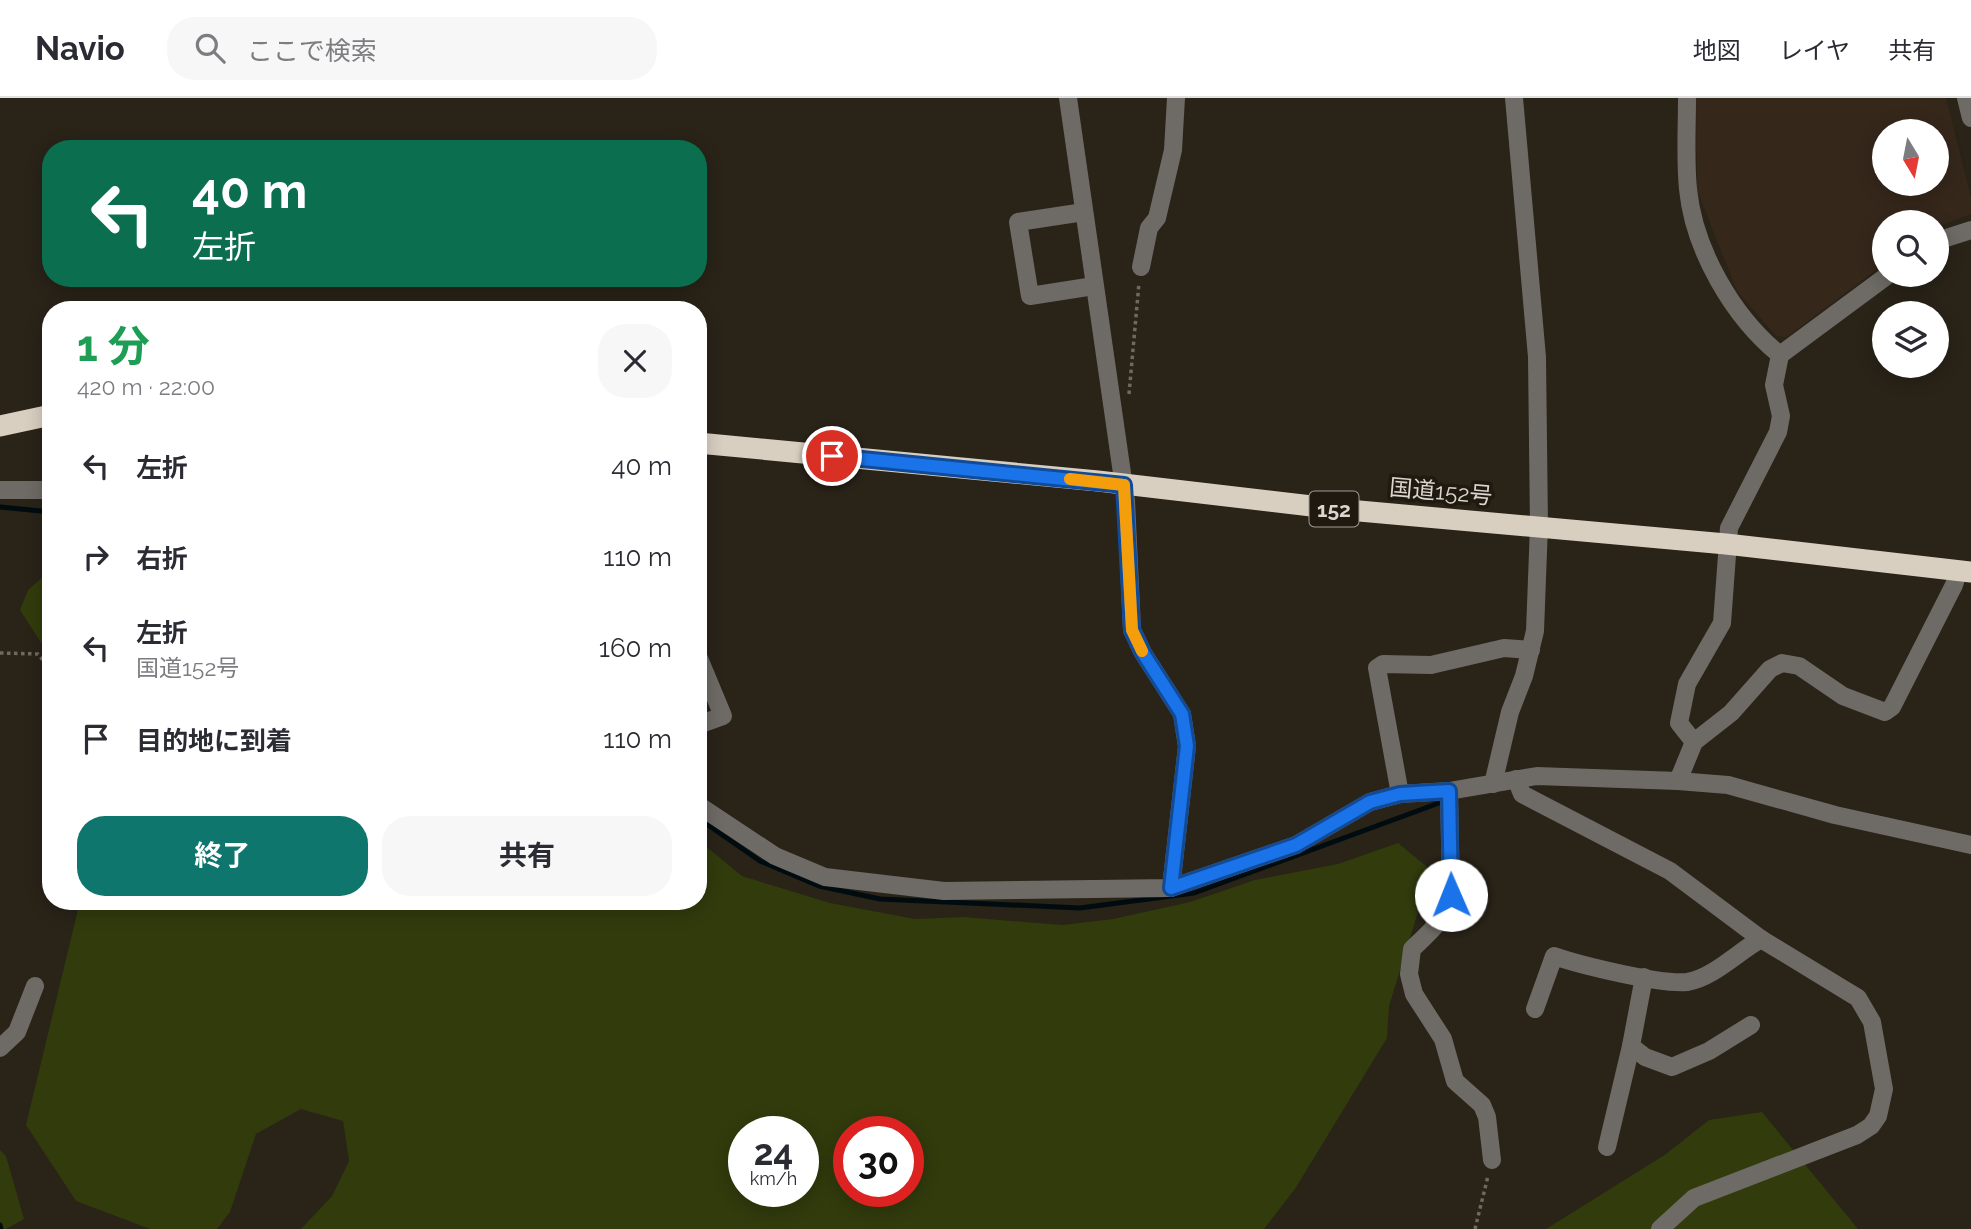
<!DOCTYPE html>
<html lang="ja">
<head>
<meta charset="utf-8">
<style>
	body { margin:0; font-family:Raleway,"Noto Sans JP",sans-serif; background:#f7f7f7; color:#2b2b33; height:100vh; display:flex; flex-direction:column; font-size:26px; white-space:nowrap }
	* { box-sizing:border-box; margin:0 }
	p { font-size:23px; color:#7c7c81 }
	.icon { flex:none; width:38px; height:38px; fill:none; stroke:currentColor; stroke-width:2; stroke-linecap:round; stroke-linejoin:round }
	.map { position:relative; flex:1; overflow:hidden }
	.sheet { position:absolute; left:42px; top:203px; width:665px; height:609px; display:flex; flex-direction:column; background:#fff; border-radius:28px; box-shadow:0 4px 18px #0003 }
	.sheet>* { flex:none }
	.guide { position:absolute; left:42px; top:42px; width:665px; height:147px; border-radius:28px; box-shadow:0 4px 18px #0003; background:#0b6e4f; color:#fff; overflow:hidden }
	.needle { width:46px; rotate:170deg }
	.controls { position:absolute; left:1872px; top:21px; display:grid; gap:14px }
	.controls a { display:grid; place-items:center; width:77px; height:77px; border-radius:50%; background:#fff; box-shadow:0 4px 18px #0003; font-size:35px }
	.speed { position:absolute; left:728px; top:1018px; display:flex; gap:14px; font-size:35px; font-weight:700; text-align:center }
	.speed>* { display:grid; place-content:center; width:91px; height:91px; border-radius:50%; background:#fff; box-shadow:0 4px 18px #0003; line-height:1 }
	.speed small { font-size:18px; font-weight:400 }
	.speed .limit { border:10px solid #d22; background:#fff; color:#111 }
	.pin { position:absolute; display:grid; place-items:center; width:60px; height:60px; color:#fff; margin:-30px; border:4px solid #fff; border-radius:50%; box-shadow:0 2px 7px #0007 }
	.me { position:absolute; width:77px; margin:-38px; rotate:359deg; stroke-linejoin:round; filter:drop-shadow(0 0 5px #0008) }
	.turn { display:flex; align-items:center; gap:24px; height:147px; padding:0 35px; font-size:32px }
	.turn .icon { width:91px; height:91px; stroke-width:2.5 }
	.turn b { display:block; font-size:49px; line-height:60px }
	.round { display:grid; place-items:center; flex:none; width:74px; height:74px; border-radius:28px; background:#f7f7f7 }
	.summary { display:flex; align-items:center; justify-content:space-between; height:119px; padding:0 35px }
	h1 { font-size:42px; font-weight:700; line-height:52px; color:#1e9e55 }
	.primary-button { display:flex; gap:14px; margin-top:auto; padding:14px 35px }
	.primary-button a { flex:1; height:80px; border-radius:28px; background:#0f766e; color:#fff; font-size:28px; font-weight:700; line-height:80px; text-align:center }
	.primary-button a+a { background:#f7f7f7; color:#2b2b33 }
	ul { padding:0; list-style:none }
	li { display:flex; align-items:center; gap:21px; height:91px; padding:0 35px }
	li div { flex:1 }
	li b { display:block; font-size:26px }
	li em { font-style:normal }
	header { display:flex; align-items:center; gap:42px; box-sizing:border-box; height:98px; padding:0 35px; background:#fff; border-bottom:2px solid #e1e1e2 }
	header strong { font-size:33px }
	nav { display:flex; gap:38px; margin-inline-start:auto; font-size:24px }
	.search { width:490px; height:63px; background:#f7f7f7; display:flex; align-items:center; gap:18px; box-sizing:border-box; padding:0 24px; border-radius:28px; color:#7c7c81; font-size:26px }
	.map>svg:first-child { display:block }
	.education { fill:#36271b; fill-rule:evenodd }
	.green { fill:#313b0c; fill-rule:evenodd }
	.lines { fill:none; stroke-linecap:round; stroke-linejoin:round }
	.stream { stroke:#000c10; stroke-width:5 }
	.path { stroke:#6f6960; stroke-width:3.5; stroke-dasharray:3.5 3.5; stroke-linecap:butt }
	.minor { stroke:#6e6a65; stroke-width:18 }
	.highway { stroke:#d9cfc1; stroke-width:21 }
	.route-casing { stroke:#114b97; stroke-width:18 }
	.route { stroke:#1a73e8; stroke-width:12 }
	.slow { stroke:#f59e0b; stroke-width:12 }
	.labels { text-anchor:middle; dominant-baseline:central; stroke-width:7; stroke-linejoin:round; paint-order:stroke }
	.shield { fill:#1f190f; stroke:#a29d95; stroke-width:2 }
	.shield-label { font-size:21px; font-weight:bold; fill:#dad6cf }
	.street-label { font-size:23px; fill:#dad6cf; stroke:#1f190f }
</style>
</head>
<body>
<header>
<strong>Navio</strong>
<div class="search"><svg class="icon" aria-label="search" viewBox="0 0 24 24"><circle cx="10" cy="10" r="6"/><path d="M15 15l6 6"/></svg>ここで検索</div>
<nav><a>地図</a><a>レイヤ</a><a>共有</a></nav>
</header>
<div class="map">
<svg width="1971" height="1131" viewBox="0 0 1971 1131">
	<rect width="100%" height="100%" fill="#292318"/>
	<path class="education" d="M 1696,0 L 1946,0 L 1971,100 L 1971,116 L 1937,129 L 1937,124 L 1885,124 L 1885,165 L 1787,239 L 1776,238 L 1737,193 L 1697,92 ZM 1885,33 L 1937,33 L 1937,86 L 1885,86 Z"/>
	<g class="green">
		<path d="M 44,478 L 51,478 L 51,560 L 20,512 L 28,492 Z"/>
		<path d="M 698,742 L 742,778 L 830,805 L 915,821 L 963,819 L 1062,827 L 1113,821 L 1190,804 L 1255,782 L 1338,766 L 1398,745 L 1431,772 L 1389,908 L 1387,940 L 1295,1091 L 1264,1131 L 301,1131 L 332,1098 L 349,1063 L 343,1023 L 301,1011 L 256,1036 L 230,1114 L 217,1131 L 150,1131 L 76,1103 L 26,1027 L 80,803 L 698,803 ZM 744,1034 L 803,1034 L 803,1094 L 744,1094 ZM 849,1034 L 908,1034 L 908,1094 L 849,1094 Z"/>
		<path d="M 1762,1014 L 1858,1131 L 1546,1131 L 1666,1056 L 1709,1022 Z"/>
		<path d="M 0,1052 L 6,1058 L 24,1121 L 6,1131 L 0,1131 Z"/>
	</g>
	<g class="lines">
		<g class="stream">
			<path d="M 0,409 L 51,414"/>
			<path d="M 698,720 L 760,763 L 819,788 L 880,801 L 1080,810 L 1194,795 L 1439,705"/>
			<path d="M 0,1127 L 1,1131"/>
		</g>
		<g class="path">
			<path d="M 1129,296 L 1139,185"/>
			<path d="M 0,555 L 38,556 L 51,572"/>
			<path d="M 1475,1131 L 1488,1078"/>
		</g>
		<g class="minor">
			<path d="M 1068,0 L 1126,403 L 1132,532 L 1143,555 L 1182,616 L 1187,648 L 1171,790"/>
			<path d="M 1687,0 C 1687,30 1685,61 1688,91 C 1694,152 1733,219 1780,257"/>
			<path d="M 1966,0 L 1971,20"/>
			<path d="M 1084,114 L 1018,124 L 1030,198 L 1094,188"/>
			<path d="M 1937,143 L 1971,132"/>
			<path d="M 1141,169 L 1149,130 L 1157,120 L 1173,52 L 1176,0"/>
			<path d="M 0,392 L 51,392"/>
			<path d="M 698,558 L 723,618 L 698,627"/>
			<path d="M 1694,644 L 1679,625 L 1687,586 L 1722,525 L 1729,430 L 1778,334 L 1781,318 L 1774,287 L 1780,257 L 1888,177"/>
			<path d="M 1516,681 L 1522,696 L 1670,773 L 1761,841 L 1858,900 L 1872,924 L 1884,991 L 1878,1018 L 1871,1028 L 1857,1037 L 1694,1100 L 1660,1131"/>
			<path d="M 1678,683 L 1728,687 L 1835,717 L 1971,747"/>
			<path d="M 1493,686 L 1510,614 L 1524,578 L 1535,533 L 1539,428 L 1537,259 L 1514,0"/>
			<path d="M 1449,693 L 1451,797 C 1446,821 1429,835 1412,851 L 1409,876 L 1414,896 L 1443,941 L 1455,983 L 1482,1007 L 1487,1019 L 1492,1062"/>
			<path d="M 1400,696 L 1377,570 L 1383,566 L 1431,567 L 1504,550 L 1531,552"/>
			<path d="M 698,707 L 775,758 L 825,779 L 944,793 L 1171,790 L 1296,747 L 1370,704 L 1400,696 L 1449,693 L 1537,678 L 1678,683 L 1694,644 L 1731,615 L 1770,571 L 1782,565 L 1799,568 L 1843,598 L 1885,614 L 1892,609 L 1954,487 L 1959,472"/>
			<path d="M 1644,879 L 1631,948 L 1645,959 L 1672,969 L 1709,953 L 1751,927"/>
			<path d="M 1535,911 L 1554,858 C 1580,867 1661,887 1687,884 C 1713,880 1739,853 1761,841"/>
			<path d="M 0,950 L 17,934 L 35,888"/>
			<path d="M 1607,1049 L 1631,948"/>
		</g>
		<g class="highway">
			<path d="M 0,328 L 51,317"/>
			<path d="M 698,345 L 1098,383 L 1337,411 L 1726,446 L 1971,474"/>
		</g>
	</g>
	<g class="lines">
		<g class="route-casing">
			<path id="route" d="M 832,358 L 1124,387 L 1132,532 L 1143,555 L 1182,616 L 1187,648 L 1171,790 L 1296,747 L 1370,704 L 1400,696 L 1449,693 L 1451,797"/>
		</g>
		<use href="#route" class="route"/>
		<path class="slow" d="M 1070,381 L 1124,387 L 1132,532 L 1142,553"/>
	</g>
	<g class="labels">
		<rect class="shield" x="1309.5" y="393.5" width="49" height="35" rx="5"/>
		<g class="shield-label">
			<text x="1334" y="411">152</text>
		</g>
		<g class="street-label">
			<text transform="translate(1441 393) rotate(5)">国道152号</text>
		</g>
	</g>
</svg>
<div class="controls">
<a><svg class="needle" viewBox="-14 -14 28 28"><path d="M0-13l5 13h-10z" fill="#e53935"/><path d="M0 13l5-13h-10z" fill="#7c7c81"/></svg></a>
<a><svg class="icon" aria-label="search" viewBox="0 0 24 24"><circle cx="10" cy="10" r="6"/><path d="M15 15l6 6"/></svg></a>
<a><svg class="icon" aria-label="layers" viewBox="0 0 24 24"><path d="M12 4l9 5-9 5-9-5zM3 14l9 5 9-5"/></svg></a>
</div>
<div class="speed"><div>24<small>km/h</small></div><div class="limit">30</div></div>
<div class="pin" style="left:832px;top:358px;background:#d93025"><svg class="icon" aria-label="arrive" viewBox="0 0 24 24"><path d="M6 21V4h12l-3 4 3 4H6"/></svg></div>
<svg class="me" style="left:1451px;top:797px" viewBox="-20 -20 40 40"><circle r="19" fill="#fff"/><path d="M0-13L10 11 0 6-10 11z" fill="#1a73e8"/></svg>
<div class="guide">
<div class="turn"><svg class="icon" aria-label="left" viewBox="0 0 24 24"><path d="M17 20v-9H6M10 6l-5 5 5 5"/></svg><div><b>40 m</b>左折</div></div>
</div>
<section class="sheet">
<div class="summary"><div><h1>1 分</h1><p>420 m · 22:00</p></div><a class="round"><svg class="icon" aria-label="close" viewBox="0 0 24 24"><path d="M6 6l12 12M18 6L6 18"/></svg></a></div>
<ul>
<li><svg class="icon" aria-label="left" viewBox="0 0 24 24"><path d="M17 20v-9H6M10 6l-5 5 5 5"/></svg><div><b>左折</b></div><em>40 m</em></li>
<li><svg class="icon" aria-label="right" viewBox="0 0 24 24"><path d="M7 20v-9h11M14 6l5 5-5 5"/></svg><div><b>右折</b></div><em>110 m</em></li>
<li><svg class="icon" aria-label="left" viewBox="0 0 24 24"><path d="M17 20v-9H6M10 6l-5 5 5 5"/></svg><div><b>左折</b><p>国道152号</p></div><em>160 m</em></li>
<li><svg class="icon" aria-label="arrive" viewBox="0 0 24 24"><path d="M6 21V4h12l-3 4 3 4H6"/></svg><div><b>目的地に到着</b></div><em>110 m</em></li>
</ul>
<div class="primary-button"><a>終了</a><a>共有</a></div>
</section>
</div>
</body>
</html>
